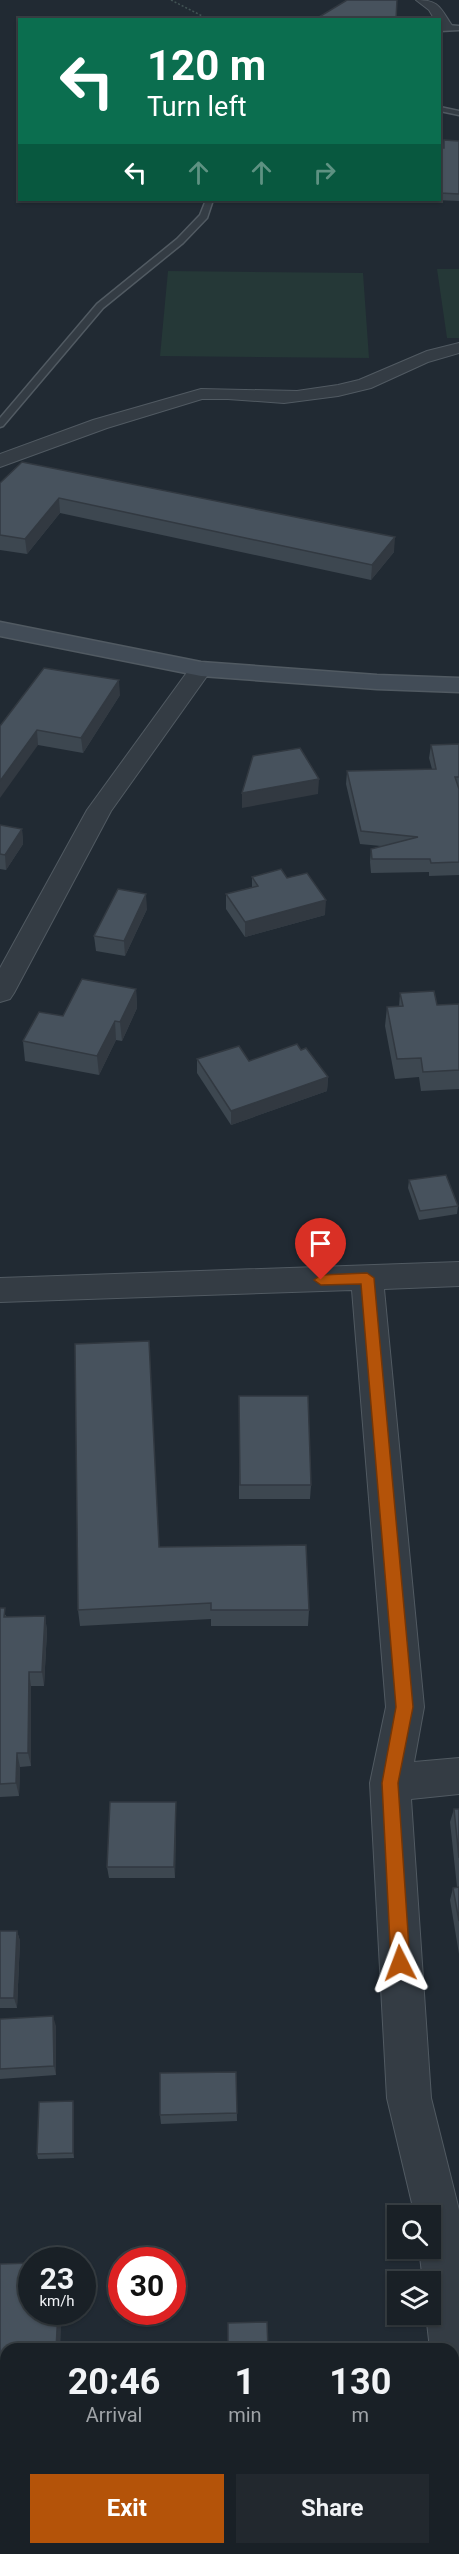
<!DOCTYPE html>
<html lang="en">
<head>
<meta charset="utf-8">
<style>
	body { margin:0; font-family:Roboto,sans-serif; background:#22282e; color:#f1f3f6; height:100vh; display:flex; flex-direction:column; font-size:22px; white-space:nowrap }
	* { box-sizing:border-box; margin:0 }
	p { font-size:20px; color:#9fa3a7 }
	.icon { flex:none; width:33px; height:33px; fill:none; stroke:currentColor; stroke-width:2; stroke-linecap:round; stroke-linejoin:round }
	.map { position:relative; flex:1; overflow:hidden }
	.drawer { position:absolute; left:0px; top:2343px; width:459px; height:212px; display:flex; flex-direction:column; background:#192026; border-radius:18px 18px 0 0; box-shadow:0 2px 4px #0004,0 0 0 2px #373e43 }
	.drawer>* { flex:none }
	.hud { position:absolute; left:18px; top:18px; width:423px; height:183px; border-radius:0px; box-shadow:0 2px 4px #0004,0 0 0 2px #373e43; background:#0b6e4f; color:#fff; overflow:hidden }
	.tools { position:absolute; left:387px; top:2205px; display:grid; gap:12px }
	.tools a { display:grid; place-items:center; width:54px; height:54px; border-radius:0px; background:#192026; box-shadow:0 2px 4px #0004,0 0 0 2px #373e43; font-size:30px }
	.speed { position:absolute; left:18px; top:2247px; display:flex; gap:12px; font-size:30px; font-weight:700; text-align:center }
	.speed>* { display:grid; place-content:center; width:78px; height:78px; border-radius:50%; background:#192026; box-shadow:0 2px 4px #0004,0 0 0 2px #373e43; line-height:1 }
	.speed small { font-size:15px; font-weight:400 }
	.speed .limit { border:9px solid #d22; background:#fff; color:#111 }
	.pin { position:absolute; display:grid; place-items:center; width:51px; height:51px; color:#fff; margin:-62px -26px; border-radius:50% 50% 50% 0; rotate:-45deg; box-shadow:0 0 6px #0007 }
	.pin .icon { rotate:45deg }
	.me { position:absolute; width:66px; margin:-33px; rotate:357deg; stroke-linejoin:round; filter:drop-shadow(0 0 4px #0008) }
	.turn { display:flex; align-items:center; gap:21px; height:126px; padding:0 30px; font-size:27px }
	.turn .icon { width:78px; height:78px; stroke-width:2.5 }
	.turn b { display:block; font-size:42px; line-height:51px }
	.lanes { display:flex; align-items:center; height:57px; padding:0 30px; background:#0003; justify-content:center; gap:30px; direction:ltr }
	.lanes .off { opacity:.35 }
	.eta { display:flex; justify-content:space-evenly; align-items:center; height:102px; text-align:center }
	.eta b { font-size:36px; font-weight:700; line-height:42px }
	.action { display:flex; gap:12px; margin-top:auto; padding:12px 30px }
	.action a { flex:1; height:69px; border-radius:0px; background:#b45309; color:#fff; font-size:24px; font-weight:700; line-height:69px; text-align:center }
	.action a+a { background:#22282e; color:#f1f3f6 }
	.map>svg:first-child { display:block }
	.green { fill:#253837 }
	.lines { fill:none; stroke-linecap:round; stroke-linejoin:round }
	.lane-casing { stroke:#515a62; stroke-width:3 }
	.street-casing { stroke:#515a62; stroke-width:2 }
	.secondary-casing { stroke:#515a62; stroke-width:3 }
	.path { stroke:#425354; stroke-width:1.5; stroke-dasharray:2 2; stroke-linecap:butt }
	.lane { fill:#343c44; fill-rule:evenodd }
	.street { fill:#343c44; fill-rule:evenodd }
	.secondary { fill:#424c57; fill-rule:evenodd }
	.wall { fill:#3d4750 }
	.shaded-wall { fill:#323941 }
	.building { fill:#47525d; stroke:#323941; stroke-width:1.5 }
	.route { fill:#b45309; stroke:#753606; stroke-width:1.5 }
</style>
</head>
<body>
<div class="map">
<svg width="459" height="2554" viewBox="0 0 459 2554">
	<rect width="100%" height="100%" fill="#212a33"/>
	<g class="green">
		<path d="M 437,269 L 459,269 L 459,338 L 447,338 Z"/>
		<path d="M 168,271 L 363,273 L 369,358 L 160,356 Z"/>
	</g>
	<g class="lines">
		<g class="lane-casing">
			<g id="lane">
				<path d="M 447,25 L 459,26 L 459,30 L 440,31 L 440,27 Z"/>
				<path d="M 440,107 L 459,111 L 459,115 L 440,111 Z"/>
				<path d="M 206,200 L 213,200 L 207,218 L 183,243 L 103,308 L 3,426 L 0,427 L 0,418 L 97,304 L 177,239 L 200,215 Z"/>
			</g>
		</g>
		<g class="street-casing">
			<g id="street">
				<path d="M 416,0 C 440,0 440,8 453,27 L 452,30 L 442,30 L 440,20 L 435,20 L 429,10 Z"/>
				<path d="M 459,343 L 459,353 L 428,362 L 371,388 L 338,396 L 284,403 L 228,399 L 202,399 L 107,428 L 0,467 L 0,454 L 93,420 L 201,389 L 297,391 L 338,385 L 359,380 L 427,351 Z"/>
				<path d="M 201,662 L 209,664 L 212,669 L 111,811 L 14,993 L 10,999 L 0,1002 L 0,968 L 87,810 L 193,664 Z"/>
				<path d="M 459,1262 L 459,1286 L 384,1289 L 424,1707 L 414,1762 L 459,1758 L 459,1794 L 411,1799 L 431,2098 L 459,2210 L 459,2421 L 453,2419 L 453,2349 L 430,2349 L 426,2314 L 430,2314 L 430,2282 L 423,2282 L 419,2248 L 430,2248 L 430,2216 L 415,2216 L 387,2098 L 370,1783 L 386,1707 L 352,1290 L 0,1302 L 0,1278 Z"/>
			</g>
		</g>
		<g class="secondary-casing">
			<path id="secondary" d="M 0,622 L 201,662 L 377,675 L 459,678 L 459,692 L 377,689 L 201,676 L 0,636 Z"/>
		</g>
		<path class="path" d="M 171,0 L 210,20"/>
		<use href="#lane" class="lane"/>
		<use href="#street" class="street"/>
		<use href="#secondary" class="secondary"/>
	</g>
	<g class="wall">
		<path d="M 444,140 L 459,141 L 459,201 L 435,200 L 440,200 L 440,148 L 443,148 Z"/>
		<path d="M 0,483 L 394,552 L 371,580 L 60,513 L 27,554 L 0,550 Z"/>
		<path d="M 120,695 L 83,753 L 38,745 L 0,726 Z"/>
		<path d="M 459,744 L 459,875 L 429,876 L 429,872 L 371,873 L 370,862 L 371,849 L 381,846 L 360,844 L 346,784 L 347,771 L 432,769 L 429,758 L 431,745 Z"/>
		<path d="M 0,825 L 22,829 L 23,844 L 6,870 L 0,869 Z"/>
		<path d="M 252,877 L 287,878 L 325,915 L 245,937 L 226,909 L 226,894 L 252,887 Z"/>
		<path d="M 147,909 L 125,956 L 96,951 L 94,936 Z"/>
		<path d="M 136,989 L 137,1008 L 122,1041 L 116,1040 L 99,1075 L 25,1061 L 23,1041 L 63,1016 Z"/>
		<path d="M 400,993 L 437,1005 L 459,1004 L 459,1089 L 421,1091 L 419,1077 L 395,1079 L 385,1026 L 387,1007 L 399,1007 Z"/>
		<path d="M 197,1059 L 249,1061 L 328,1077 L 327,1091 L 231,1125 L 197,1073 Z"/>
		<path d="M 409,1180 L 458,1206 L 457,1214 L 419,1220 L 408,1188 Z"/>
		<path d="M 239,1396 L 311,1485 L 310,1499 L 239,1499 Z"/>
		<path d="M 159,1547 L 309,1610 L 308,1626 L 211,1626 L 211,1619 L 80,1626 L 78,1610 Z"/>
		<path d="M 0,1608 L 7,1617 L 45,1616 L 47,1631 L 44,1686 L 31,1686 L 31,1766 L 20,1767 L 19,1796 L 0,1797 Z"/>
		<path d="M 454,1809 L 459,1809 L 459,1954 L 450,1900 L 453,1888 L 457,1887 L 450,1822 Z"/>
		<path d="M 176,1814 L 175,1878 L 109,1878 L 107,1867 Z"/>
		<path d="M 0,1931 L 17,1931 L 20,1941 L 17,2008 L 0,2008 Z"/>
		<path d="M 0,2019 L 56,2026 L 56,2075 L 0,2079 Z"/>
		<path d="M 236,2072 L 237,2121 L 161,2124 L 160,2115 Z"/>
		<path d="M 74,2106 L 74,2158 L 38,2159 L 37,2154 Z"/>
		<path d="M 0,2264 L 61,2312 L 60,2349 L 6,2349 L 6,2501 L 0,2501 Z"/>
	</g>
	<g class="shaded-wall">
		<path d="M 59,498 L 60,513 L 27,554 L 25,539 Z"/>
		<path d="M 395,537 L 394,552 L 371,580 L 372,565 Z"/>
		<path d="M 119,680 L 120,695 L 83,753 L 81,738 Z"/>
		<path d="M 37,730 L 38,745 L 0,798 L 0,781 Z"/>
		<path d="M 319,779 L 318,794 L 242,808 L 242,793 Z"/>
		<path d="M 22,829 L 23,844 L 6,870 L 5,855 Z"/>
		<path d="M 146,894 L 147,909 L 125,956 L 124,941 Z"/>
		<path d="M 326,900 L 325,915 L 245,937 L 245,922 Z"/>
		<path d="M 136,989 L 137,1008 L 122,1041 L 120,1022 Z"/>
		<path d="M 115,1021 L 116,1040 L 99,1075 L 97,1056 Z"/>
		<path d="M 328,1077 L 327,1091 L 231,1125 L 231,1111 Z"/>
		<path d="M 45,1616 L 47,1631 L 44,1686 L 42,1672 Z"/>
		<path d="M 29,1672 L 31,1686 L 31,1766 L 28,1753 Z"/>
		<path d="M 17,1753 L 20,1767 L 19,1796 L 16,1783 Z"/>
		<path d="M 176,1802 L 176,1814 L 175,1878 L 174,1867 Z"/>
		<path d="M 17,1931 L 20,1941 L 17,2008 L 14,1998 Z"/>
		<path d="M 53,2016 L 56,2026 L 56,2075 L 54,2066 Z"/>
		<path d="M 73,2101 L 74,2106 L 74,2158 L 73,2153 Z"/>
		<path d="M 58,2312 L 61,2312 L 60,2349 L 56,2349 Z"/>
	</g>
	<g class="building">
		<path d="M 347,0 L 397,0 L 396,20 L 314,20 Z"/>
		<path d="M 444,140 L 459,141 L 459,194 L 440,193 L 440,148 L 444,148 Z"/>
		<path d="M 22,462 L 395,537 L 372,565 L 59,498 L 25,539 L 0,535 L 0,483 Z"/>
		<path d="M 44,668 L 119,680 L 81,738 L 37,730 L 0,781 L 0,726 Z"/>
		<path d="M 459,744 L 459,777 L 455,777 L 459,789 L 459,862 L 431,863 L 430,859 L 372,859 L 371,849 L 418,837 L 361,831 L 347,771 L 436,769 L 431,745 Z"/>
		<path d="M 300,748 L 319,779 L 242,793 L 253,756 Z"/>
		<path d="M 0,825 L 22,829 L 5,855 L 0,854 Z"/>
		<path d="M 281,869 L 287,878 L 307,873 L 326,900 L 245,922 L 226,894 L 258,886 L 252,877 Z"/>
		<path d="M 118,889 L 146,894 L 124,941 L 94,936 Z"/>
		<path d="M 82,979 L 136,989 L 120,1022 L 115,1021 L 97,1056 L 23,1041 L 39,1012 L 63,1016 Z"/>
		<path d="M 434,991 L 437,1005 L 459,1004 L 459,1070 L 423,1072 L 421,1058 L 397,1059 L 387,1007 L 403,1006 L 400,993 Z"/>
		<path d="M 297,1044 L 301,1050 L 306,1048 L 328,1077 L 231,1111 L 197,1059 L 239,1046 L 249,1061 Z"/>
		<path d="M 446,1175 L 458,1206 L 420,1211 L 409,1180 Z"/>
		<path d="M 149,1341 L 159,1547 L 306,1545 L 309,1610 L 211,1610 L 211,1603 L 78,1610 L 75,1344 Z"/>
		<path d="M 239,1396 L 308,1396 L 311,1485 L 240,1485 Z"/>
		<path d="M 0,1608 L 5,1608 L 4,1617 L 45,1616 L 42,1672 L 29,1672 L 28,1753 L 17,1753 L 16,1783 L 0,1784 Z"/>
		<path d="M 110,1802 L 176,1802 L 174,1867 L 107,1867 Z"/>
		<path d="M 454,1809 L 459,1809 L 459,1858 Z"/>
		<path d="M 459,1887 L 459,1921 L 453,1888 Z"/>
		<path d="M 0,1931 L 17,1931 L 14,1998 L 0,1998 Z"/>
		<path d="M 53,2016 L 54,2066 L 0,2069 L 0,2019 Z"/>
		<path d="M 236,2072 L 237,2113 L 160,2115 L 160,2073 Z"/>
		<path d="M 73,2101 L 73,2153 L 37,2154 L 39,2102 Z"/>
		<path d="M 32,2263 L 32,2312 L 58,2312 L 56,2349 L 6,2349 L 6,2497 L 0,2497 L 0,2264 Z"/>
		<path d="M 267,2322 L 268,2349 L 228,2349 L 228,2323 Z"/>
	</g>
	<path class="route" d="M 367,1273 L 374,1278 L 413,1707 L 398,1783 L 410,1963 L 407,1969 L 400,1972 L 394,1969 L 391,1963 L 382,1783 L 396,1707 L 361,1284 L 321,1285 L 314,1280 L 321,1275 Z"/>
</svg>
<div class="tools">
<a><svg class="icon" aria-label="search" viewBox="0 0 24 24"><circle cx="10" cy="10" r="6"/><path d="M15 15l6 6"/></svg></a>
<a><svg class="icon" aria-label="layers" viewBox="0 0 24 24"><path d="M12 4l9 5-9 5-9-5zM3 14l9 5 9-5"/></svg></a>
</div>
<div class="speed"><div>23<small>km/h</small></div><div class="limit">30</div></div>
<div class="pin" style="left:321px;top:1280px;background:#d93025"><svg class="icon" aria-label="arrive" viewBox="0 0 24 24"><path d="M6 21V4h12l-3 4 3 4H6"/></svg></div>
<svg class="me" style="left:400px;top:1963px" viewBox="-20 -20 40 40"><path d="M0-17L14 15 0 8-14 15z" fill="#b45309" stroke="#fff" stroke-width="4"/></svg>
<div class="hud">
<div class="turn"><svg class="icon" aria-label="left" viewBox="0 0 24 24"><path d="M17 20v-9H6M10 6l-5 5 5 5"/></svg><div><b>120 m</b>Turn left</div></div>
<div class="lanes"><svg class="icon" aria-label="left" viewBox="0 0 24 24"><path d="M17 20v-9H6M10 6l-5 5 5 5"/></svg><svg class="icon off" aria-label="ahead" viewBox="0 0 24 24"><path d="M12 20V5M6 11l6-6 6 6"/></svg><svg class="icon off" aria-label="ahead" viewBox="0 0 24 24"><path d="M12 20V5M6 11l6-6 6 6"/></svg><svg class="icon off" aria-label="right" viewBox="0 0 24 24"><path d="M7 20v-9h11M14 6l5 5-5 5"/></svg></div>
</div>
<section class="drawer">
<div class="eta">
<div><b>20:46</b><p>Arrival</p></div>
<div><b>1</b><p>min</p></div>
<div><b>130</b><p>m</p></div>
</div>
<div class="action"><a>Exit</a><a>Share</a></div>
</section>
</div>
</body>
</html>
